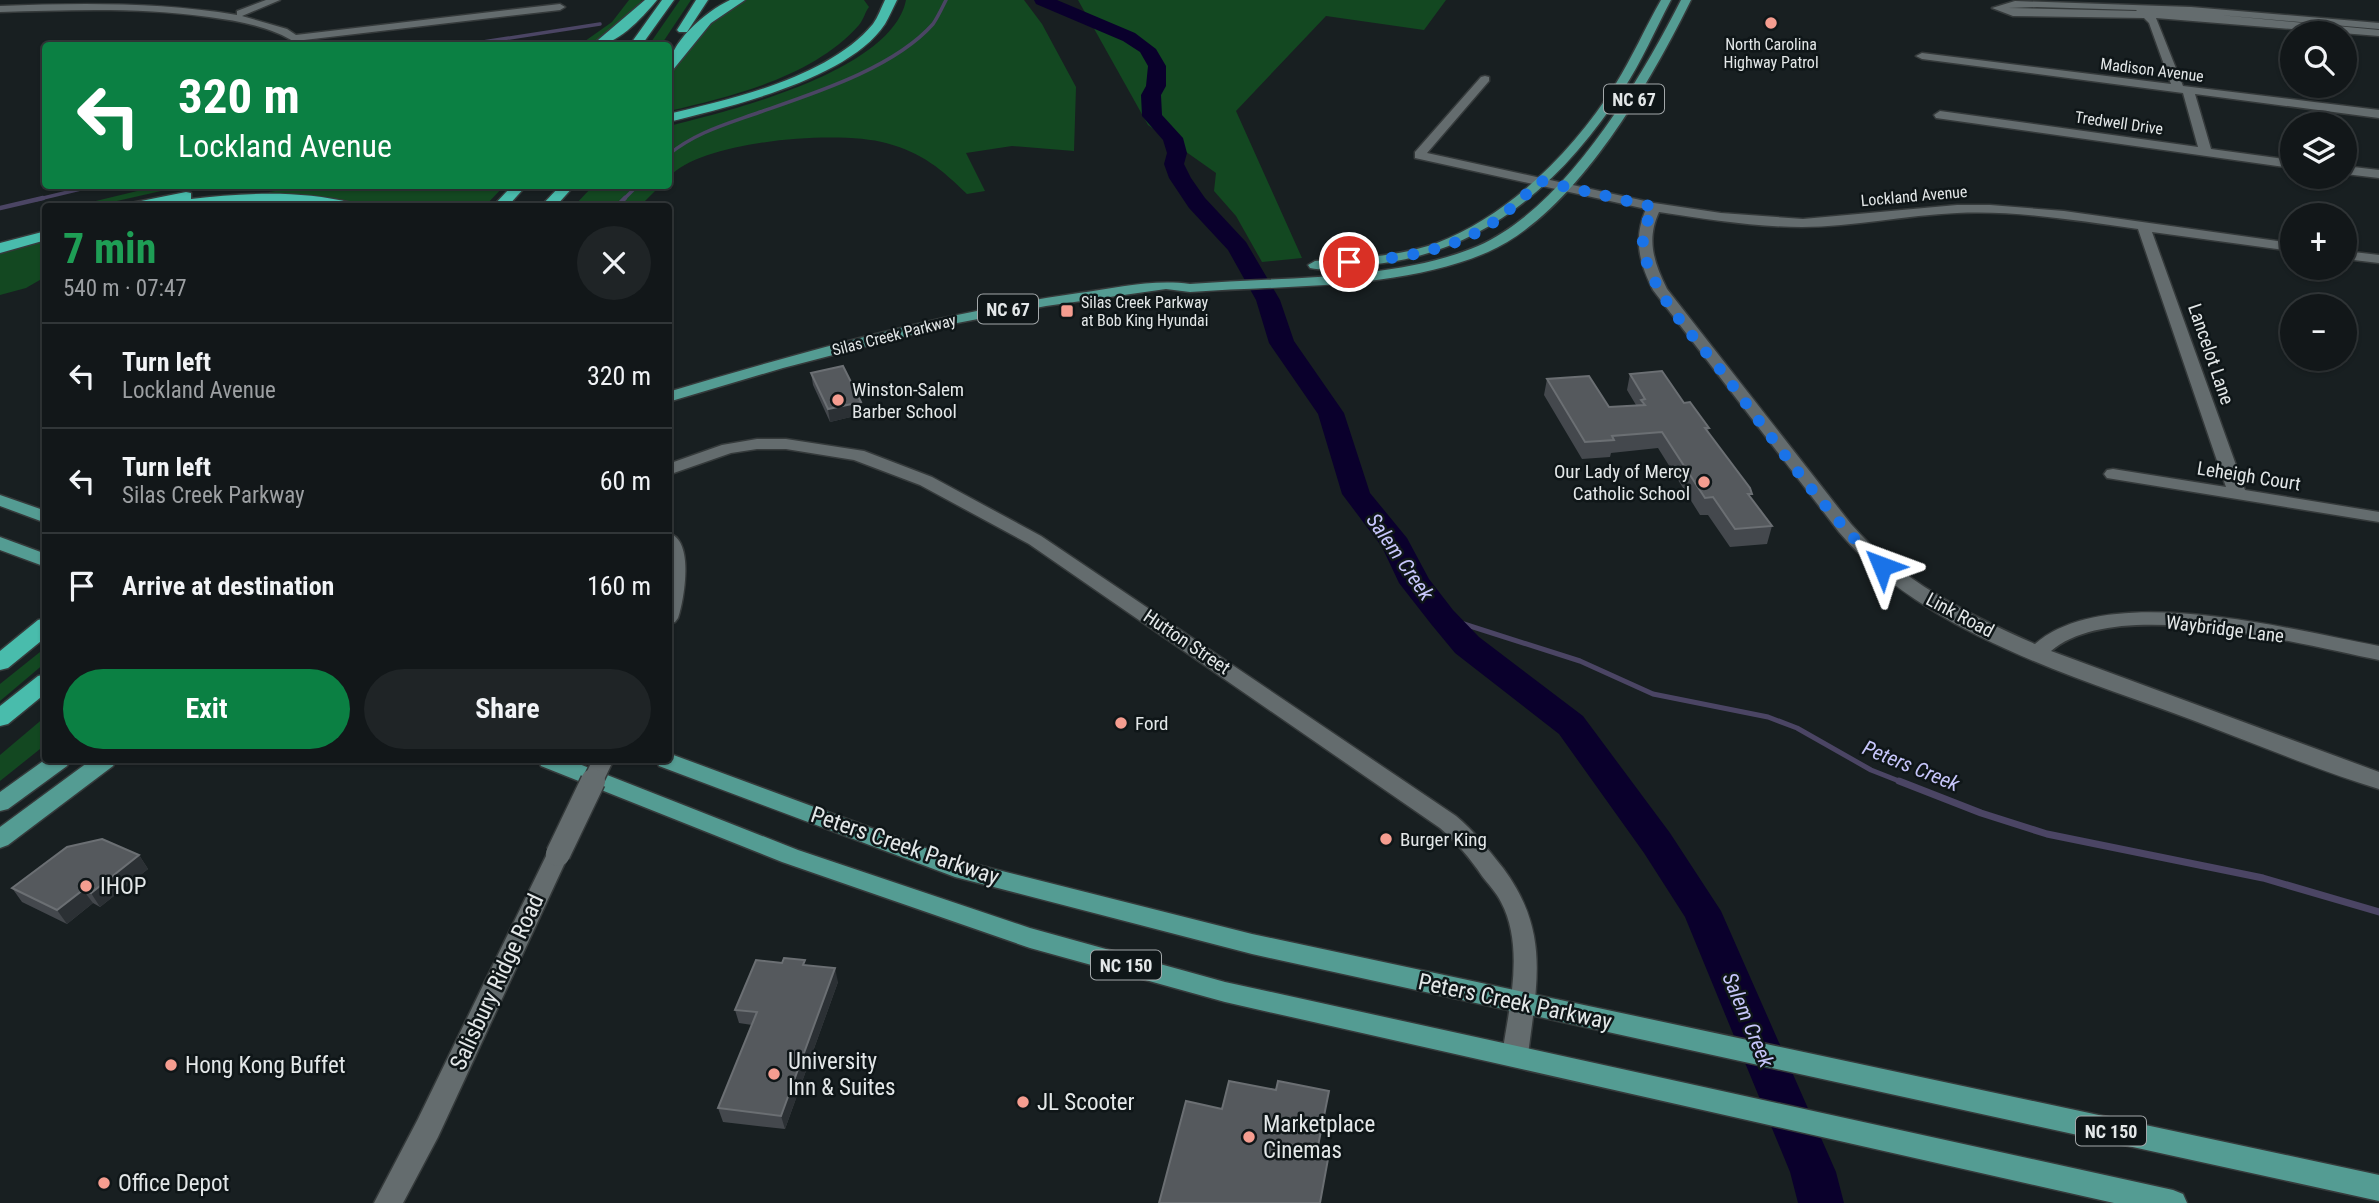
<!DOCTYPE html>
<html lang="en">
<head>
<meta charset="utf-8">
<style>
	body { margin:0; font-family:"Roboto Condensed",sans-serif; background:#1f2426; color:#f1f3f6; height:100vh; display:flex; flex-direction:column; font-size:26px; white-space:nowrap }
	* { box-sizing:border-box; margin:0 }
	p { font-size:23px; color:#9c9fa2 }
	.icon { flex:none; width:38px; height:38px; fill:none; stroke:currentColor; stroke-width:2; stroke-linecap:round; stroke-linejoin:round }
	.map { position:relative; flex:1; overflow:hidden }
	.panel { position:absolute; left:42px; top:203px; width:630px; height:560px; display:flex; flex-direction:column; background:#121719; border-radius:7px; box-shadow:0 2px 5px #0004,0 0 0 2px #313638 }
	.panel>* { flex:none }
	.top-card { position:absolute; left:42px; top:42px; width:630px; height:147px; border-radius:7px; box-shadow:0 2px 5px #0004,0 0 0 2px #313638; background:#0b8043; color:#fff; overflow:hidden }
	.fabs { position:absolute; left:2280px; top:21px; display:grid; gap:14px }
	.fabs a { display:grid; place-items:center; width:77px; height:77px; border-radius:50%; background:#121719; box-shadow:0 2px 5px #0004,0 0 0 2px #313638; font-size:35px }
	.pin { position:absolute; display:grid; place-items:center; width:60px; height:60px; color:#fff; margin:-30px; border:4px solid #fff; border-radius:50%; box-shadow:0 2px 7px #0007 }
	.me { position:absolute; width:77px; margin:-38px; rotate:314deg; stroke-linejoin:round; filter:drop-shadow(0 0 5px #0008) }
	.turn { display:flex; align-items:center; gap:24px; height:147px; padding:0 21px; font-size:32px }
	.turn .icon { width:91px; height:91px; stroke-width:2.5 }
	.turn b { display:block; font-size:49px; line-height:60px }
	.round { display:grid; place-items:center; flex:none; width:74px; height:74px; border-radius:37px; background:#1f2426 }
	.head { display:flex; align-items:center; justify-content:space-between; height:119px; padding:0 21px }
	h1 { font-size:42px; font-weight:700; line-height:52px; color:#1e9e55 }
	.button { display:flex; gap:14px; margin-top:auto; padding:14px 21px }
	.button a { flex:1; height:80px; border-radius:42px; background:#0b8043; color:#fff; font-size:28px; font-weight:700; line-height:80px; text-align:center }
	.button a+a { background:#1f2426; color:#f1f3f6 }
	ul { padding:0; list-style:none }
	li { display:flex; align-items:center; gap:21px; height:105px; padding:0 21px; border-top:2px solid #313638 }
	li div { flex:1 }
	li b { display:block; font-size:26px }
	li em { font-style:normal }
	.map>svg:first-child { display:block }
	.green { fill:#134821 }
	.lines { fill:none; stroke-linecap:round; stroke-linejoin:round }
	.stream-far3 { stroke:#4b4564; stroke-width:3.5 }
	.stream-far2 { stroke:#4b4564; stroke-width:4.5 }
	.stream-far1 { stroke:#4b4564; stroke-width:5 }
	.stream { stroke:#4b4564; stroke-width:7 }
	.river { fill:#0a002c; fill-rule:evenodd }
	.minor-casing { stroke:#353a3b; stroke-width:3 }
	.tertiary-casing { stroke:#353a3b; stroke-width:3 }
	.primary-casing { stroke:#353a3b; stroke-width:3 }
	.motorway-casing { stroke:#353a3b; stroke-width:3 }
	.minor { fill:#646c6e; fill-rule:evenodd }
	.tertiary { fill:#646c6e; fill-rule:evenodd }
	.primary { fill:#549c93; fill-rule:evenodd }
	.motorway { fill:#49bcac; fill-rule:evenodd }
	.tertiary-bridge-far1-casing { stroke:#353a3b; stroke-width:22; stroke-linecap:butt }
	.tertiary-bridge-casing { stroke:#353a3b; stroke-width:27; stroke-linecap:butt }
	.tertiary-bridge-far1 { stroke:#646c6e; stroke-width:19 }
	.tertiary-bridge { stroke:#646c6e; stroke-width:24 }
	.wall { fill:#44484d }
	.shaded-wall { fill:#2b3034 }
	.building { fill:#55595d; stroke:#6b6f73; stroke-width:2 }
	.route { stroke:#1a73e8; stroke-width:12; stroke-dasharray:0 21.6 }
	.poi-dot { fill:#f59d90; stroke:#0f1618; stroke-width:2.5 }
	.labels { text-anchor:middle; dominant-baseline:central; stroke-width:5; stroke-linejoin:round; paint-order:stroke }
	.far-poi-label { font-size:16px; fill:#e3e7e8; stroke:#0f1618 }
	.far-street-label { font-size:16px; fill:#e3e7e8; stroke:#0f1618 }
	.shield { fill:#0f1618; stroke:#a3a8aa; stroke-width:2 }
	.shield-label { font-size:18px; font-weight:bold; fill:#e3e7e8 }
	.street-label { font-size:19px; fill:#e3e7e8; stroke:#0f1618 }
	.poi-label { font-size:19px; fill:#e3e7e8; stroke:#0f1618; text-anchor:start }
	.water-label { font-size:21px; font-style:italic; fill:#c7c6fb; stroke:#0f1618 }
	.near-street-label { font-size:23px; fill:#e3e7e8; stroke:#0f1618 }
	.near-poi-label { font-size:23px; fill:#e3e7e8; stroke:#0f1618; text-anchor:start }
</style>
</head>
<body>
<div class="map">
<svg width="2379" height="1203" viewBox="0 0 2379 1203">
	<rect width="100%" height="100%" fill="#181f21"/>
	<g class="green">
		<path d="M 629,0 L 642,0 C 627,18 603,45 578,46 L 612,22 Z"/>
		<path d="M 680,0 L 691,0 L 661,45 L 649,45 Z"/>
		<path d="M 744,0 L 864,0 L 869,7 C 865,12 864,19 859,25 C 813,77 733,96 669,111 L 669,76 L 703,27 Z"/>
		<path d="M 906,0 L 1024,0 L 1042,24 L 1076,87 L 1074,151 L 1012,146 L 966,153 L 985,191 L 967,194 C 941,169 923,153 886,143 C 838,130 703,140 669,177 L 669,126 C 730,111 892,71 906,0 Z"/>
		<path d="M 1078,0 L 1446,0 L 1424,30 L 1326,16 L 1236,111 L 1302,258 L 1262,262 L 1236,216 L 1214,191 L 1216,173 L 1148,125 Z"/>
		<path d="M 158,186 L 183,186 L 95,206 L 75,206 Z"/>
		<path d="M 306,186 L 504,186 L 485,206 L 356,206 L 269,195 L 269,192 Z"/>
		<path d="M 593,186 L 660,186 L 640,206 L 574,206 Z"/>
		<path d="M 45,240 L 45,277 L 26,288 L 0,295 L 0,253 Z"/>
		<path d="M 45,648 L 45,663 L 0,701 L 0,684 Z"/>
		<path d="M 45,717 L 45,745 L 0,781 L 0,755 Z"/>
	</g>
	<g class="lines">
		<g class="stream-far3">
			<path d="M 457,46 L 600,24"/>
			<path d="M 668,155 C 696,132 727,124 760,112 C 815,93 894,68 933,24 C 938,17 942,8 946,0"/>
			<path d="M 35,200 L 93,186"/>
			<path d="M 623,200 L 637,186"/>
		</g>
		<g class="stream-far2">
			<path d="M 617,206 L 625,198"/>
			<path d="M 0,208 L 43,198"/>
		</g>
		<path class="stream-far1" d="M 1442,617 L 1580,661 L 1653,694 L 1768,717 L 1797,728 L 1871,770 L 1904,783"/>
		<path class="stream" d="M 1899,781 L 1981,813 L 2047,834 L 2263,878 L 2379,912"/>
		<path class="river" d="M 1034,0 L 1057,0 L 1135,33 L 1156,49 L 1166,66 L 1166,86 L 1161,95 L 1162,115 L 1183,138 L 1187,153 L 1184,164 L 1191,178 L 1205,198 L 1246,242 L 1280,300 L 1294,341 L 1344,413 L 1370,493 L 1407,538 L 1429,579 L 1453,610 L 1479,637 L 1583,716 L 1670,833 L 1721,911 L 1836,1172 L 1844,1203 L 1798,1203 L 1790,1172 L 1685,917 L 1644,853 L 1559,734 L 1455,653 L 1431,624 L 1399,583 L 1382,547 L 1342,494 L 1318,414 L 1269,343 L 1256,300 L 1228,250 L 1189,208 L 1169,178 L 1164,164 L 1167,153 L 1163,140 L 1142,116 L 1141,95 L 1146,86 L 1148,66 L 1140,52 L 1123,41 L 1036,4 Z"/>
		<g class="minor-casing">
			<g id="minor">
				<path d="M 266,0 L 280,0 L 242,16 L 287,29 L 296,35 L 560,4 L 565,7 L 560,10 L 304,40 L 311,46 C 296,46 291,38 277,33 C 256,24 232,20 209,17 C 140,7 69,10 0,12 L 0,6 C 79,3 159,2 237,15 L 237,11 Z"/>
				<path d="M 2015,1 L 2191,7 L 2379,23 L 2379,29 L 2219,15 L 2379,30 L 2379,36 L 2156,18 L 2183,86 L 2379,110 L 2379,118 L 2195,94 L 2211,149 L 2292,160 L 2292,168 L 1936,118 L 1934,115 L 1940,111 L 2198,147 L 2183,93 L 1922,59 L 1916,56 L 1922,53 L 2171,84 L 2149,23 L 2144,18 L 2013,16 L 1992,8 ZM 2037,7 L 2136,10 L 2137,11 L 2008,8 Z"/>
				<path d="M 1485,76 L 1489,77 L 1489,81 L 1427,153 L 1654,203 L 1721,213 L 1803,219 L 1957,205 L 1990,205 L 2064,211 L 2292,243 L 2292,251 L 2152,232 L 2245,490 L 2379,512 L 2379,522 L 2107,478 L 2104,474 L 2107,470 L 2113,469 L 2226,487 L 2138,229 C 2079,221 2017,210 1957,213 C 1906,215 1854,227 1802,227 C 1754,227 1706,219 1659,212 C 1646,240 1654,263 1667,289 L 1851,524 C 1900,581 1967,614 2035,644 C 2108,580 2291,630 2379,646 L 2379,660 C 2299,644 2117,595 2051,651 L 2379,772 L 2379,789 C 2317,770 2256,744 2195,721 C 2074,676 1924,634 1839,532 L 1653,290 C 1639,262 1633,239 1646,209 L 1415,158 L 1415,152 L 1481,77 Z"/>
				<path d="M 2345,166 L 2379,170 L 2379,178 L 2345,174 Z"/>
				<path d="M 2345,251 L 2379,255 L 2379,263 L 2345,259 Z"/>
				<path d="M 757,439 L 786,439 L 864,451 L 932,477 L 1041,536 L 1456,816 C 1474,831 1488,849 1503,868 C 1550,931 1537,982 1528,1055 L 1524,1063 L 1515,1066 L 1506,1063 L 1502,1055 C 1509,1008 1525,947 1501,902 C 1496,892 1488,884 1482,876 C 1470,858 1456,842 1440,828 L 1029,544 L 920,485 L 854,460 L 786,449 L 757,449 L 731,453 L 668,475 L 668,464 L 722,445 Z"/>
			</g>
		</g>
		<g class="tertiary-casing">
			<g id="tertiary">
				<path d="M 668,533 C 695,539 684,600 678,618 L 675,622 L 668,624 Z"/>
				<path d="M 558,845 L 566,848 L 569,854 L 438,1137 L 403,1203 L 374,1203 L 418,1119 L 547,854 L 550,848 Z"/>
			</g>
		</g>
		<g class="primary-casing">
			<g id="primary">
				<path d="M 1661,0 L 1671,0 C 1655,30 1642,61 1623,90 C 1566,177 1491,248 1384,263 C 1362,266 1332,273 1310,268 L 1308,265 L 1315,261 C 1355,258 1398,257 1437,243 C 1510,215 1574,150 1615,85 C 1632,58 1645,28 1661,0 Z"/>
				<path d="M 1681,0 L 1691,0 C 1650,83 1576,213 1488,252 C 1400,290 1285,285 1190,292 L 1166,289 L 1046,306 L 952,324 L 783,368 L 668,402 L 668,392 C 803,352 939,313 1079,293 C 1116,288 1153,279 1190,284 C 1279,277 1396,281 1478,246 C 1566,207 1639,82 1681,0 Z"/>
				<path d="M 0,495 L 46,511 L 46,523 L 0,506 Z"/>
				<path d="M 0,537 L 46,554 L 46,567 L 0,550 Z"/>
				<path d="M 668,753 L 958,860 L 1252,934 L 2379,1175 L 2379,1201 L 1252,954 L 955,877 L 659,766 L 656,760 L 668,760 Z"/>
				<path d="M 46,759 L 70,760 L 67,766 L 8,809 L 0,811 L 0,792 Z"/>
				<path d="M 91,760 L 116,760 L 113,766 L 8,845 L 0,848 L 0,827 Z"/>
				<path d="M 538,760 L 569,760 L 798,850 L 1030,928 L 1225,982 L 2173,1190 L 2183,1194 L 2187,1203 L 2114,1203 L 1225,1002 L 1030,948 L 782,862 L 541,766 Z"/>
			</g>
		</g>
		<g class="motorway-casing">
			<g id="motorway">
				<path d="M 645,0 L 657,0 C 641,19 617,46 591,46 Z"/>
				<path d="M 662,0 L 674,0 L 641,46 L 629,46 Z"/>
				<path d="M 696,0 L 708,0 L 687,32 L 679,32 L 677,30 Z"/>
				<path d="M 730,0 L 745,0 L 711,23 L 672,71 L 668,72 C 668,43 705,12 730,0 Z"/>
				<path d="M 885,0 L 897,0 C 893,8 889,17 885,24 C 849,79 729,107 668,122 L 668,114 C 733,99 829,77 873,24 C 878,17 881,8 885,0 Z"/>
				<path d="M 512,186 L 526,186 L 508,206 L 493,206 Z"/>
				<path d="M 560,186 L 574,186 L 556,206 L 541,206 Z"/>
				<path d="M 186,192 L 191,193 L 191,199 C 244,193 300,190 352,203 L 354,206 L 259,203 L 201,206 L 129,206 L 131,203 Z"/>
				<path d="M 46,231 L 46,240 L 0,253 L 0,243 Z"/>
				<path d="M 46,618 L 46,637 L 8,668 L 0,670 L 0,651 L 38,620 Z"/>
				<path d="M 46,674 L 46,693 L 8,724 L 0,726 L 0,706 L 38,676 Z"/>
			</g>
		</g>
		<use href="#minor" class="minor"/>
		<use href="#tertiary" class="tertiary"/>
		<use href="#primary" class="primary"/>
		<use href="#motorway" class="motorway"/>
		<g class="tertiary-bridge-far1-casing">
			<path id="tertiary-bridge-far1" d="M 592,783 L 603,760"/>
		</g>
		<g class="tertiary-bridge-casing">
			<path id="tertiary-bridge" d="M 558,854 L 593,781"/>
		</g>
		<use href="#tertiary-bridge-far1" class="tertiary-bridge-far1"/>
		<use href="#tertiary-bridge" class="tertiary-bridge"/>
	</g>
	<g class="wall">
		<path d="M 811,373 L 861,402 L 863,414 L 830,422 L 813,385 Z"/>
		<path d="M 1630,374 L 1684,403 L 1709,428 L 1708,431 L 1751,498 L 1772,526 L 1767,544 L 1730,547 L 1708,515 L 1700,515 L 1658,448 L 1611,453 L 1610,457 L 1582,459 L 1544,395 L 1547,379 L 1609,407 L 1636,405 L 1627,390 Z"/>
		<path d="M 139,855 L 148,869 L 100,907 L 93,903 L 67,924 L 22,902 L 12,888 Z"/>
		<path d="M 806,965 L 838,982 L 785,1129 L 723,1122 L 718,1108 L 752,1025 L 739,1023 L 735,1010 Z"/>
	</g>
	<g class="shaded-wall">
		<path d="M 861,402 L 863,414 L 830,422 L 828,409 Z"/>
		<path d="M 139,855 L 148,869 L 100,907 L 91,893 Z"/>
		<path d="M 83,890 L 93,903 L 67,924 L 57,910 Z"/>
		<path d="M 835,968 L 838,982 L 785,1129 L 781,1116 Z"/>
	</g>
	<g class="building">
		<path d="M 843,366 L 861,402 L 828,409 L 811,373 Z"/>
		<path d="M 1662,371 L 1684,403 L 1690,402 L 1709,428 L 1705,428 L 1750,488 L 1752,494 L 1748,494 L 1772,526 L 1735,529 L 1713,497 L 1705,498 L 1662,432 L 1612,436 L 1614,440 L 1585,442 L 1547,379 L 1589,376 L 1609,407 L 1645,405 L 1641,400 L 1645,399 L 1630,374 Z"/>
		<path d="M 102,839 L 139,855 L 91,893 L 83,890 L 57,910 L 12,888 L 67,847 Z"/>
		<path d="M 784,958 L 805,960 L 803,965 L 835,968 L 781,1116 L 718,1108 L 757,1012 L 735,1010 L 756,960 L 782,963 Z"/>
		<path d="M 1229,1081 L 1276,1090 L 1278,1081 L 1329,1091 L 1316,1156 L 1328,1159 L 1320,1203 L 1159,1203 L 1186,1101 L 1222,1109 Z"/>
	</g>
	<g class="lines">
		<path class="route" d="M 1349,262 C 1397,259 1454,251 1495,221 C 1511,209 1526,194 1541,181 L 1654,207 C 1647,221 1640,236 1644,253 C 1656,300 1697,339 1726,377 C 1775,441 1823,511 1882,566"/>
	</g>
	<g class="poi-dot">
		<circle cx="1771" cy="23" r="7"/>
		<rect x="1060" y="304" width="14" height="14" rx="3.5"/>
		<circle cx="838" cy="400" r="7"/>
		<circle cx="1704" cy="482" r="7"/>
		<circle cx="1121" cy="723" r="7"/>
		<circle cx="1386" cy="839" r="7"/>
		<circle cx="86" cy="886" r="7"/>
		<circle cx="171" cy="1065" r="7"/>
		<circle cx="774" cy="1074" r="7"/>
		<circle cx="1023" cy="1102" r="7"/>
		<circle cx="1249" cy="1137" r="7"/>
		<circle cx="104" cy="1183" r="7"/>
	</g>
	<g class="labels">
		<g class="far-poi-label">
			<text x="1771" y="44">North Carolina<tspan x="1771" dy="18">Highway Patrol</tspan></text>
			<text x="1081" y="302" text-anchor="start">Silas Creek Parkway<tspan x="1081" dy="18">at Bob King Hyundai</tspan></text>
		</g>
		<g class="far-street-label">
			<text transform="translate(2152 70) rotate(7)">Madison Avenue</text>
			<text transform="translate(2119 123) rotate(8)">Tredwell Drive</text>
			<text transform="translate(1914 196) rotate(-5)">Lockland Avenue</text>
			<text transform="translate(894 335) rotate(-14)">Silas Creek Parkway</text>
		</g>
		<g class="shield">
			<rect x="1604" y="84.5" width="60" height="29" rx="5"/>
			<rect x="978" y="294.5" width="60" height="29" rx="5"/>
			<rect x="1091" y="950.5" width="70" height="29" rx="5"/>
			<rect x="2076" y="1116.5" width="70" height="29" rx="5"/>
		</g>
		<g class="shield-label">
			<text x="1634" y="99">NC 67</text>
			<text x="1008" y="309">NC 67</text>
			<text x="1126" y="965">NC 150</text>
			<text x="2111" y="1131">NC 150</text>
		</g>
		<g class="street-label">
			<text transform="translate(2211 354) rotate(71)">Lancelot Lane</text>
			<text transform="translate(2249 476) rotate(9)">Leheigh Court</text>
			<text transform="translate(1960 615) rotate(28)">Link Road</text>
			<text transform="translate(2225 629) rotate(7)">Waybridge Lane</text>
			<text transform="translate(1187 642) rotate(34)">Hutton Street</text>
		</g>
		<g class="poi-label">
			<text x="852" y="389">Winston-Salem<tspan x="852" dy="22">Barber School</tspan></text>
			<text x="1690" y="471" text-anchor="end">Our Lady of Mercy<tspan x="1690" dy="22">Catholic School</tspan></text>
			<text x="1135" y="723">Ford</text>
			<text x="1400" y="839">Burger King</text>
		</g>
		<g class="water-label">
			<text transform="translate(1400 557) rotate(55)">Salem Creek</text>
			<text transform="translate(1911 766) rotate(22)">Peters Creek</text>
			<text transform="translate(1748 1020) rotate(67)">Salem Creek</text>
		</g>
		<g class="near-street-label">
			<text transform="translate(905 846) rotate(19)">Peters Creek Parkway</text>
			<text transform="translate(497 982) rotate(-65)">Salisbury Ridge Road</text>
			<text transform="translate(1515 1002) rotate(12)">Peters Creek Parkway</text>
		</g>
		<g class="near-poi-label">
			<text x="100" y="886">IHOP</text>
			<text x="788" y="1061">University<tspan x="788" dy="26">Inn &amp; Suites</tspan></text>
			<text x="185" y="1065">Hong Kong Buffet</text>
			<text x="1037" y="1102">JL Scooter</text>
			<text x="1263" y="1124">Marketplace<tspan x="1263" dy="26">Cinemas</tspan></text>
			<text x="118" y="1183">Office Depot</text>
		</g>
	</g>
</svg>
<div class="fabs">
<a><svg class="icon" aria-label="search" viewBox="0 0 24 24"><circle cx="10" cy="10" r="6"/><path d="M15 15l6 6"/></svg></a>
<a><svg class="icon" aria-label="layers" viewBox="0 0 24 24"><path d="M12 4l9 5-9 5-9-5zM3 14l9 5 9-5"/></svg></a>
<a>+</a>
<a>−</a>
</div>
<div class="pin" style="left:1349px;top:262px;background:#d93025"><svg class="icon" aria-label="arrive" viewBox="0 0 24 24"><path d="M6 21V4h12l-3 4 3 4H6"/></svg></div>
<svg class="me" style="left:1882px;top:566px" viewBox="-20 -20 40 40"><path d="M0-17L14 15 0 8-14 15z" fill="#1a73e8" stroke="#fff" stroke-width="4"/></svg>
<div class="top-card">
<div class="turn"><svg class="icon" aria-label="left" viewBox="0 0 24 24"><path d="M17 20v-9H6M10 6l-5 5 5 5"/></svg><div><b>320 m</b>Lockland Avenue</div></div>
</div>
<section class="panel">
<div class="head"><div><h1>7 min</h1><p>540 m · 07:47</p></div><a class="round"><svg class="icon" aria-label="close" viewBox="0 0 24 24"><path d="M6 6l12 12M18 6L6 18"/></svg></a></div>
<ul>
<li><svg class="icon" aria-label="left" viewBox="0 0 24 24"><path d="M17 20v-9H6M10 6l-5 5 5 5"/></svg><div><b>Turn left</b><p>Lockland Avenue</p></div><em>320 m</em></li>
<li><svg class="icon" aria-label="left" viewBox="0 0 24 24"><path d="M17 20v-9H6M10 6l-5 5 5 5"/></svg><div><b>Turn left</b><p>Silas Creek Parkway</p></div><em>60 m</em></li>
<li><svg class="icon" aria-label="arrive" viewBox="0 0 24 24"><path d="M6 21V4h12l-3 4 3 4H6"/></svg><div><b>Arrive at destination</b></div><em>160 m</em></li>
</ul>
<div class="button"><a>Exit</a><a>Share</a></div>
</section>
</div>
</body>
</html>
